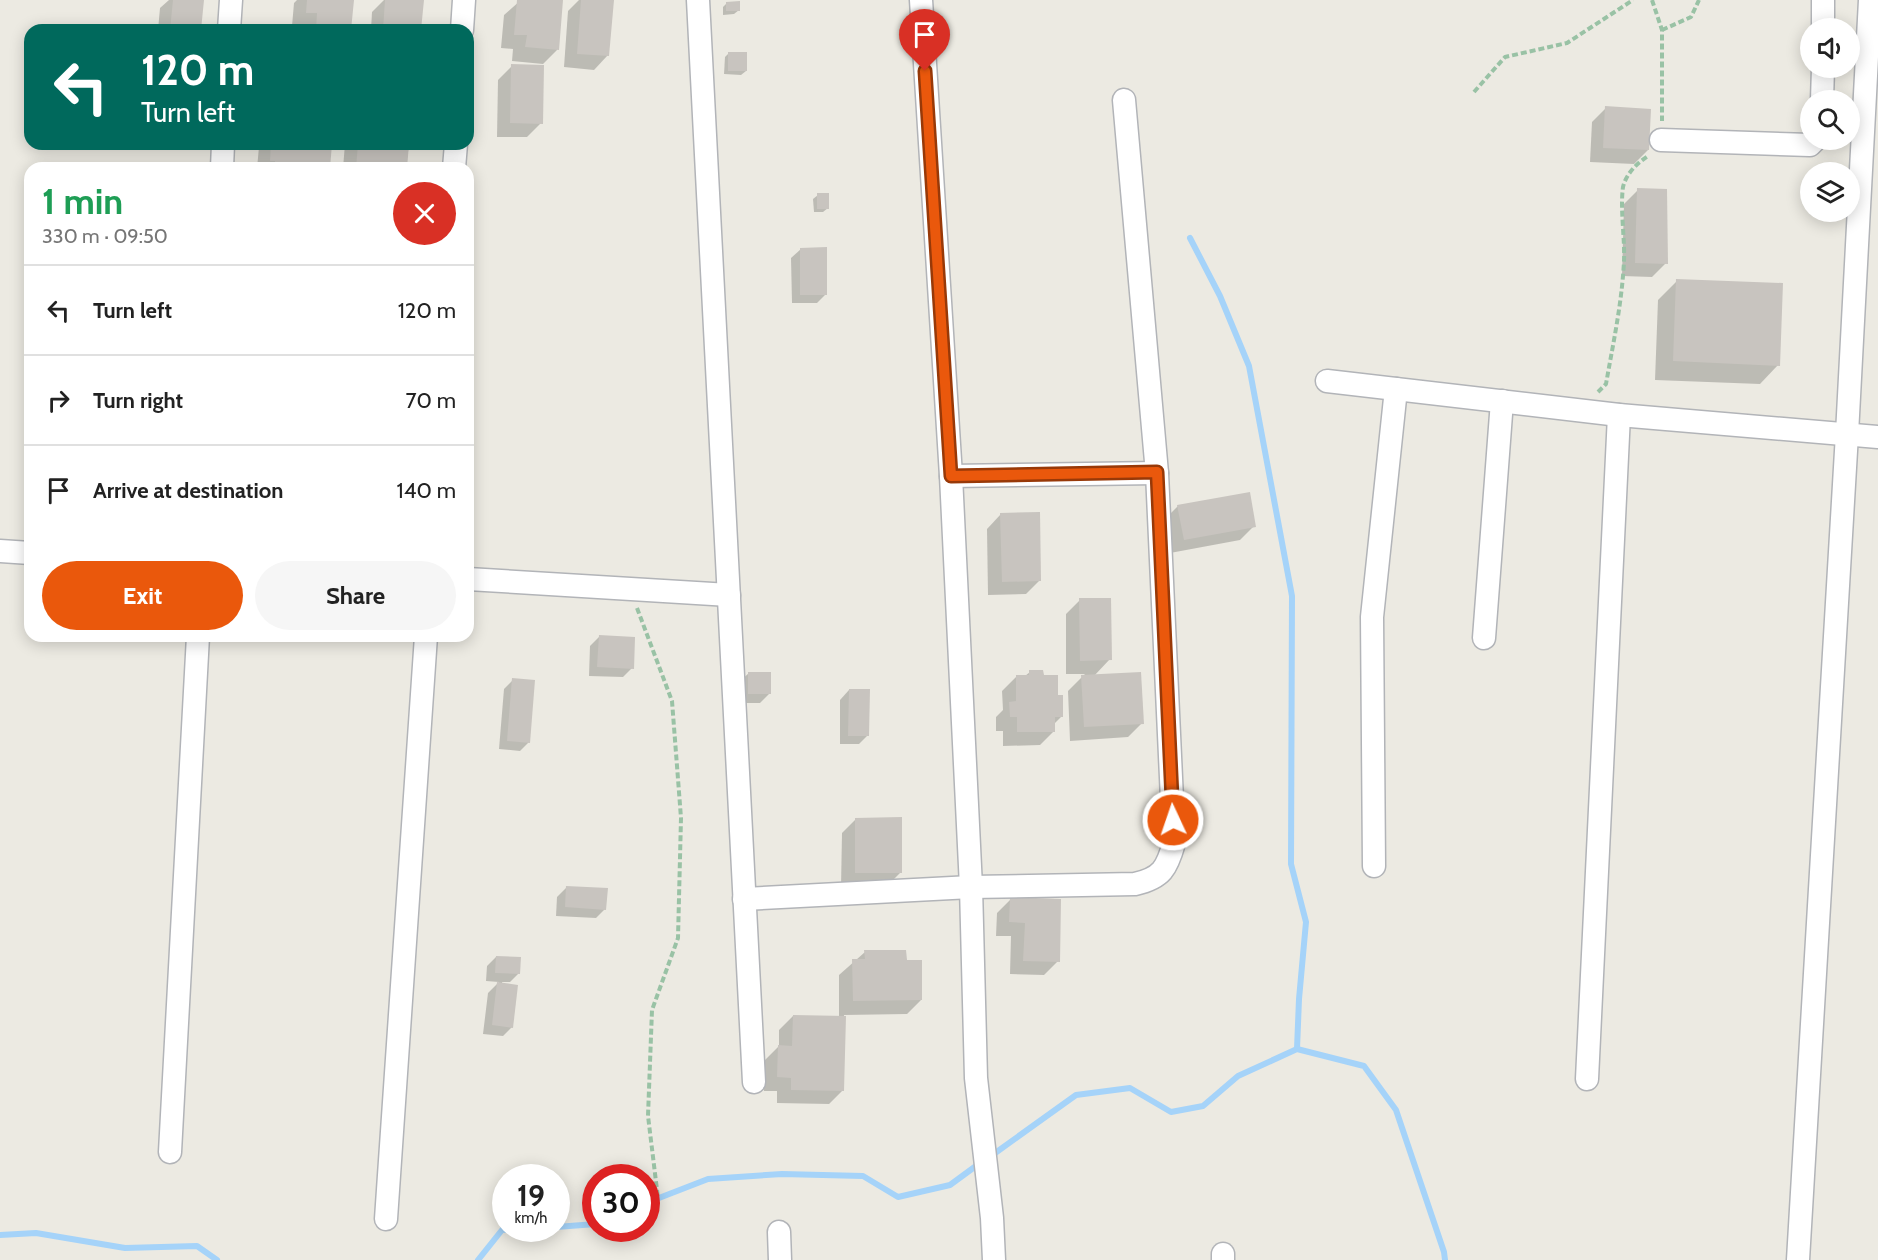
<!DOCTYPE html>
<html lang="en">
<head>
<meta charset="utf-8">
<style>
	body { margin:0; font-family:Cabin,sans-serif; background:#f6f6f6; color:#222; height:100vh; display:flex; flex-direction:column; font-size:22px; white-space:nowrap }
	* { box-sizing:border-box; margin:0 }
	p { font-size:20px; color:#767676 }
	.icon { flex:none; width:33px; height:33px; fill:none; stroke:currentColor; stroke-width:2; stroke-linecap:round; stroke-linejoin:round }
	.map { position:relative; flex:1; overflow:hidden }
	.side { position:absolute; left:24px; top:162px; width:450px; height:480px; display:flex; flex-direction:column; background:#fff; border-radius:18px; box-shadow:0 3px 15px #0003 }
	.side>* { flex:none }
	.top-card { position:absolute; left:24px; top:24px; width:450px; height:126px; border-radius:18px; box-shadow:0 3px 15px #0003; background:#00695c; color:#fff; overflow:hidden }
	.fabs { position:absolute; left:1800px; top:18px; display:grid; gap:12px }
	.fabs a { display:grid; place-items:center; width:60px; height:60px; border-radius:50%; background:#fff; box-shadow:0 3px 15px #0003; font-size:30px }
	.speed { position:absolute; left:492px; top:1164px; display:flex; gap:12px; font-size:30px; font-weight:700; text-align:center }
	.speed>* { display:grid; place-content:center; width:78px; height:78px; border-radius:50%; background:#fff; box-shadow:0 3px 15px #0003; line-height:1 }
	.speed small { font-size:15px; font-weight:400 }
	.speed .limit { border:9px solid #d22; background:#fff; color:#111 }
	.pin { position:absolute; display:grid; place-items:center; width:51px; height:51px; color:#fff; margin:-62px -26px; border-radius:50% 50% 50% 0; rotate:-45deg; box-shadow:0 0 6px #0007 }
	.pin .icon { rotate:45deg }
	.me { position:absolute; width:66px; margin:-33px; rotate:357deg; stroke-linejoin:round; filter:drop-shadow(0 0 4px #0008) }
	.turn { display:flex; align-items:center; gap:21px; height:126px; padding:0 18px; font-size:27px }
	.turn .icon { width:78px; height:78px; stroke-width:2.5 }
	.turn b { display:block; font-size:42px; line-height:51px }
	.round { display:grid; place-items:center; flex:none; width:63px; height:63px; border-radius:32px; background:#f6f6f6 }
	.overview { display:flex; align-items:center; justify-content:space-between; height:102px; padding:0 18px }
	h1 { font-size:36px; font-weight:800; line-height:45px; color:#1e9e55 }
	.primary-button { display:flex; gap:12px; margin-top:auto; padding:12px 18px }
	.primary-button a { flex:1; height:69px; border-radius:36px; background:#ea580c; color:#fff; font-size:24px; font-weight:800; line-height:69px; text-align:center }
	.primary-button a+a { background:#f6f6f6; color:#222 }
	ul { padding:0; list-style:none }
	li { display:flex; align-items:center; gap:18px; height:90px; padding:0 18px; border-top:2px solid #e0e0e0 }
	li div { flex:1 }
	li b { display:block; font-size:22px }
	li em { font-style:normal }
	.map>svg:first-child { display:block }
	.shadow { fill:#0003 }
	.lines { fill:none; stroke-linecap:round; stroke-linejoin:round }
	.stream { stroke:#a5d3f9; stroke-width:6 }
	.building { fill:#c8c4bf }
	.minor-casing { stroke:#b2b4b8; stroke-width:25 }
	.path { stroke:#99c2a5; stroke-width:4; stroke-dasharray:6 3; stroke-linecap:butt }
	.minor { stroke:#fff; stroke-width:22 }
	.route-casing { stroke:#983908; stroke-width:15 }
	.route { stroke:#ea580c; stroke-width:10 }
</style>
</head>
<body>
<div class="map">
<svg width="1878" height="1260" viewBox="0 0 1878 1260">
	<rect width="100%" height="100%" fill="#eceae2"/>
	<g class="shadow">
		<path d="M 169,0 L 203,0 L 200,30 L 158,30 L 160,8 Z"/>
		<path d="M 297,0 L 352,0 L 349,30 L 303,30 L 304,27 L 292,26 L 294,3 Z"/>
		<path d="M 384,0 L 422,0 L 420,30 L 371,30 L 372,12 Z"/>
		<path d="M 521,0 L 561,0 L 557,50 L 543,64 L 512,61 L 513,49 L 501,48 L 504,15 Z"/>
		<path d="M 579,0 L 612,0 L 608,55 L 594,70 L 564,67 L 568,11 Z"/>
		<path d="M 727,3 L 739,10 L 734,14 L 723,15 L 723,7 Z"/>
		<path d="M 729,53 L 746,71 L 741,75 L 724,74 L 725,57 Z"/>
		<path d="M 512,66 L 541,123 L 527,137 L 497,137 L 498,80 Z"/>
		<path d="M 1606,108 L 1648,150 L 1634,164 L 1590,162 L 1592,122 Z"/>
		<path d="M 262,144 L 330,144 L 328,168 L 257,168 L 259,147 Z"/>
		<path d="M 345,144 L 409,144 L 406,168 L 343,168 Z"/>
		<path d="M 1638,190 L 1666,263 L 1652,277 L 1622,276 L 1624,204 Z"/>
		<path d="M 818,195 L 828,208 L 823,212 L 814,212 L 813,199 Z"/>
		<path d="M 801,249 L 826,294 L 817,303 L 792,303 L 791,258 Z"/>
		<path d="M 1677,281 L 1778,365 L 1760,384 L 1655,380 L 1658,300 Z"/>
		<path d="M 1178,506 L 1254,526 L 1240,540 L 1170,553 L 1164,520 Z"/>
		<path d="M 1001,514 L 1040,580 L 1026,594 L 988,595 L 987,529 Z"/>
		<path d="M 1080,600 L 1110,659 L 1094,676 L 1142,723 L 1128,737 L 1070,741 L 1068,691 L 1085,674 L 1066,674 L 1066,614 Z"/>
		<path d="M 599,637 L 632,668 L 623,677 L 589,676 L 590,646 Z"/>
		<path d="M 1030,672 L 1042,676 L 1057,697 L 1062,716 L 1054,724 L 1054,731 L 1040,745 L 1003,746 L 1003,731 L 996,731 L 996,717 L 1003,710 L 1002,691 L 1017,676 L 1025,676 Z"/>
		<path d="M 749,673 L 769,694 L 760,703 L 739,703 L 739,682 Z"/>
		<path d="M 513,680 L 529,742 L 520,751 L 499,749 L 504,689 Z"/>
		<path d="M 849,690 L 868,735 L 859,744 L 840,744 L 840,700 Z"/>
		<path d="M 856,819 L 900,873 L 886,887 L 841,887 L 842,833 Z"/>
		<path d="M 567,887 L 605,909 L 596,918 L 556,916 L 557,897 Z"/>
		<path d="M 1011,899 L 1058,961 L 1044,975 L 1010,974 L 1011,936 L 996,936 L 997,913 Z"/>
		<path d="M 865,952 L 905,961 L 921,1000 L 907,1014 L 844,1015 L 843,1090 L 829,1104 L 777,1103 L 777,1091 L 764,1091 L 764,1061 L 779,1046 L 779,1030 L 793,1016 L 839,1017 L 839,975 Z"/>
		<path d="M 496,957 L 519,973 L 510,982 L 502,982 L 512,1027 L 503,1036 L 483,1034 L 488,993 L 499,982 L 486,981 L 487,966 Z"/>
	</g>
	<g class="lines">
		<g class="stream">
			<path d="M 1190,238 L 1220,296 L 1249,366 L 1292,596 L 1291,864 L 1306,922 L 1299,999 L 1297,1049"/>
			<path d="M 991,1156 L 1076,1095 L 1130,1088 L 1171,1112 L 1203,1106 L 1238,1076 L 1297,1049 L 1364,1066 L 1396,1110 L 1444,1252 L 1445,1260"/>
			<path d="M 646,1203 L 708,1179 L 782,1174 L 863,1176 L 898,1197 L 950,1185 L 980,1163"/>
			<path d="M 556,1227 L 596,1224"/>
			<path d="M 0,1235 L 36,1233 L 125,1248 L 197,1246 L 217,1260"/>
			<path d="M 478,1260 L 502,1230 L 528,1228"/>
		</g>
	</g>
	<g class="building">
		<path d="M 173,0 L 204,0 L 201,30 L 170,30 Z"/>
		<path d="M 307,0 L 354,0 L 351,30 L 316,30 L 317,13 L 306,13 Z"/>
		<path d="M 385,0 L 424,0 L 421,30 L 383,30 Z"/>
		<path d="M 517,0 L 563,0 L 559,50 L 525,47 L 527,35 L 514,35 Z"/>
		<path d="M 581,0 L 614,0 L 609,56 L 577,54 Z"/>
		<path d="M 740,1 L 740,11 L 726,11 L 726,2 Z"/>
		<rect x="728" y="52" width="19" height="19"/>
		<path d="M 511,64 L 544,65 L 543,124 L 510,123 Z"/>
		<path d="M 1605,106 L 1651,109 L 1649,150 L 1603,148 Z"/>
		<path d="M 271,144 L 332,144 L 330,168 L 275,168 L 275,161 L 270,161 Z"/>
		<path d="M 358,144 L 409,144 L 407,168 L 356,168 Z"/>
		<path d="M 1637,188 L 1667,189 L 1668,264 L 1635,263 Z"/>
		<rect x="817" y="193" width="12" height="16"/>
		<path d="M 827,247 L 827,295 L 800,295 L 800,248 Z"/>
		<path d="M 1676,279 L 1783,283 L 1780,366 L 1673,361 Z"/>
		<path d="M 1250,492 L 1256,527 L 1184,540 L 1177,505 Z"/>
		<path d="M 1040,512 L 1041,581 L 1002,582 L 1000,513 Z"/>
		<path d="M 1079,598 L 1111,598 L 1112,660 L 1080,661 Z"/>
		<path d="M 599,635 L 635,637 L 634,669 L 597,667 Z"/>
		<path d="M 1029,670 L 1043,670 L 1044,675 L 1058,675 L 1058,695 L 1063,695 L 1063,717 L 1055,717 L 1055,732 L 1017,732 L 1017,717 L 1010,717 L 1009,702 L 1016,701 L 1016,675 L 1029,675 Z"/>
		<rect x="748" y="672" width="23" height="22"/>
		<path d="M 1141,672 L 1144,724 L 1084,727 L 1081,675 Z"/>
		<path d="M 512,678 L 535,680 L 530,743 L 507,741 Z"/>
		<path d="M 849,689 L 870,689 L 869,736 L 848,736 Z"/>
		<path d="M 902,817 L 902,873 L 855,873 L 855,818 Z"/>
		<path d="M 566,886 L 608,888 L 606,910 L 565,907 Z"/>
		<path d="M 1010,897 L 1061,899 L 1060,962 L 1023,961 L 1025,923 L 1009,922 Z"/>
		<path d="M 864,950 L 906,950 L 907,960 L 922,960 L 922,1000 L 853,1001 L 852,959 L 865,959 Z"/>
		<path d="M 496,956 L 521,957 L 520,974 L 495,973 Z"/>
		<path d="M 497,982 L 518,985 L 513,1028 L 492,1025 Z"/>
		<path d="M 793,1015 L 846,1016 L 844,1091 L 791,1090 L 791,1078 L 777,1077 L 778,1045 L 792,1046 Z"/>
	</g>
	<g class="lines">
		<g class="minor-casing">
			<g id="minor">
				<path d="M 698,0 L 754,1082"/>
				<path d="M 921,0 L 951,476 L 971,887 L 976,1078 L 992,1218 L 994,1260"/>
				<path d="M 1823,0 L 1823,28"/>
				<path d="M 229,30 L 231,0"/>
				<path d="M 462,30 L 464,0"/>
				<path d="M 1822,100 L 1823,68"/>
				<path d="M 1661,140 L 1810,145 L 1815,140"/>
				<path d="M 222,168 L 223,144"/>
				<path d="M 454,168 L 456,144"/>
				<path d="M 1327,381 L 1619,415 L 1878,437"/>
				<path d="M 951,476 L 1157,473"/>
				<path d="M 0,551 L 30,553"/>
				<path d="M 468,579 L 729,595"/>
				<path d="M 1484,638 L 1502,401"/>
				<path d="M 1374,866 L 1372,617 L 1396,389"/>
				<path d="M 744,899 L 971,887 L 1135,884 C 1162,878 1167,868 1174,843 L 1157,473 L 1124,100"/>
				<path d="M 1587,1079 L 1619,415"/>
				<path d="M 170,1152 L 198,636"/>
				<path d="M 386,1219 L 426,636"/>
				<path d="M 779,1232 L 780,1260"/>
				<path d="M 1223,1260 L 1223,1254"/>
				<path d="M 1798,1260 L 1847,434 L 1870,0"/>
			</g>
		</g>
		<g class="path">
			<path d="M 1652,0 L 1662,30 L 1662,121"/>
			<path d="M 1662,30 L 1691,17 L 1699,0"/>
			<path d="M 1474,92 L 1505,57 L 1567,43 L 1633,0"/>
			<path d="M 1598,392 L 1606,384 C 1613,344 1622,303 1624,261 C 1625,239 1620,209 1623,187 C 1626,174 1637,163 1648,156"/>
			<path d="M 637,608 L 672,701 L 681,818 L 678,938 L 652,1010 L 648,1116 L 658,1198"/>
		</g>
		<use href="#minor" class="minor"/>
	</g>
	<g class="lines">
		<g class="route-casing">
			<path id="route" d="M 925,71 L 951,476 L 1157,472 L 1173,820"/>
		</g>
		<use href="#route" class="route"/>
	</g>
</svg>
<div class="fabs">
<a><svg class="icon" aria-label="sound" viewBox="0 0 24 24"><path d="M4 9h4l5-4v14l-5-4H4zM17 9q2 3 0 6"/></svg></a>
<a><svg class="icon" aria-label="search" viewBox="0 0 24 24"><circle cx="10" cy="10" r="6"/><path d="M15 15l6 6"/></svg></a>
<a><svg class="icon" aria-label="layers" viewBox="0 0 24 24"><path d="M12 4l9 5-9 5-9-5zM3 14l9 5 9-5"/></svg></a>
</div>
<div class="speed"><div>19<small>km/h</small></div><div class="limit">30</div></div>
<div class="pin" style="left:925px;top:71px;background:#d93025"><svg class="icon" aria-label="arrive" viewBox="0 0 24 24"><path d="M6 21V4h12l-3 4 3 4H6"/></svg></div>
<svg class="me" style="left:1173px;top:820px" viewBox="-20 -20 40 40"><circle r="17" fill="#ea580c" stroke="#fff" stroke-width="3"/><path d="M0-11L8 9 0 5-8 9z" fill="#fff"/></svg>
<div class="top-card">
<div class="turn"><svg class="icon" aria-label="left" viewBox="0 0 24 24"><path d="M17 20v-9H6M10 6l-5 5 5 5"/></svg><div><b>120 m</b>Turn left</div></div>
</div>
<section class="side">
<div class="overview"><div><h1>1 min</h1><p>330 m · 09:50</p></div><a class="round" style="background:#d93025;color:#fff"><svg class="icon" aria-label="close" viewBox="0 0 24 24"><path d="M6 6l12 12M18 6L6 18"/></svg></a></div>
<ul>
<li><svg class="icon" aria-label="left" viewBox="0 0 24 24"><path d="M17 20v-9H6M10 6l-5 5 5 5"/></svg><div><b>Turn left</b></div><em>120 m</em></li>
<li><svg class="icon" aria-label="right" viewBox="0 0 24 24"><path d="M7 20v-9h11M14 6l5 5-5 5"/></svg><div><b>Turn right</b></div><em>70 m</em></li>
<li><svg class="icon" aria-label="arrive" viewBox="0 0 24 24"><path d="M6 21V4h12l-3 4 3 4H6"/></svg><div><b>Arrive at destination</b></div><em>140 m</em></li>
</ul>
<div class="primary-button"><a>Exit</a><a>Share</a></div>
</section>
</div>
</body>
</html>
